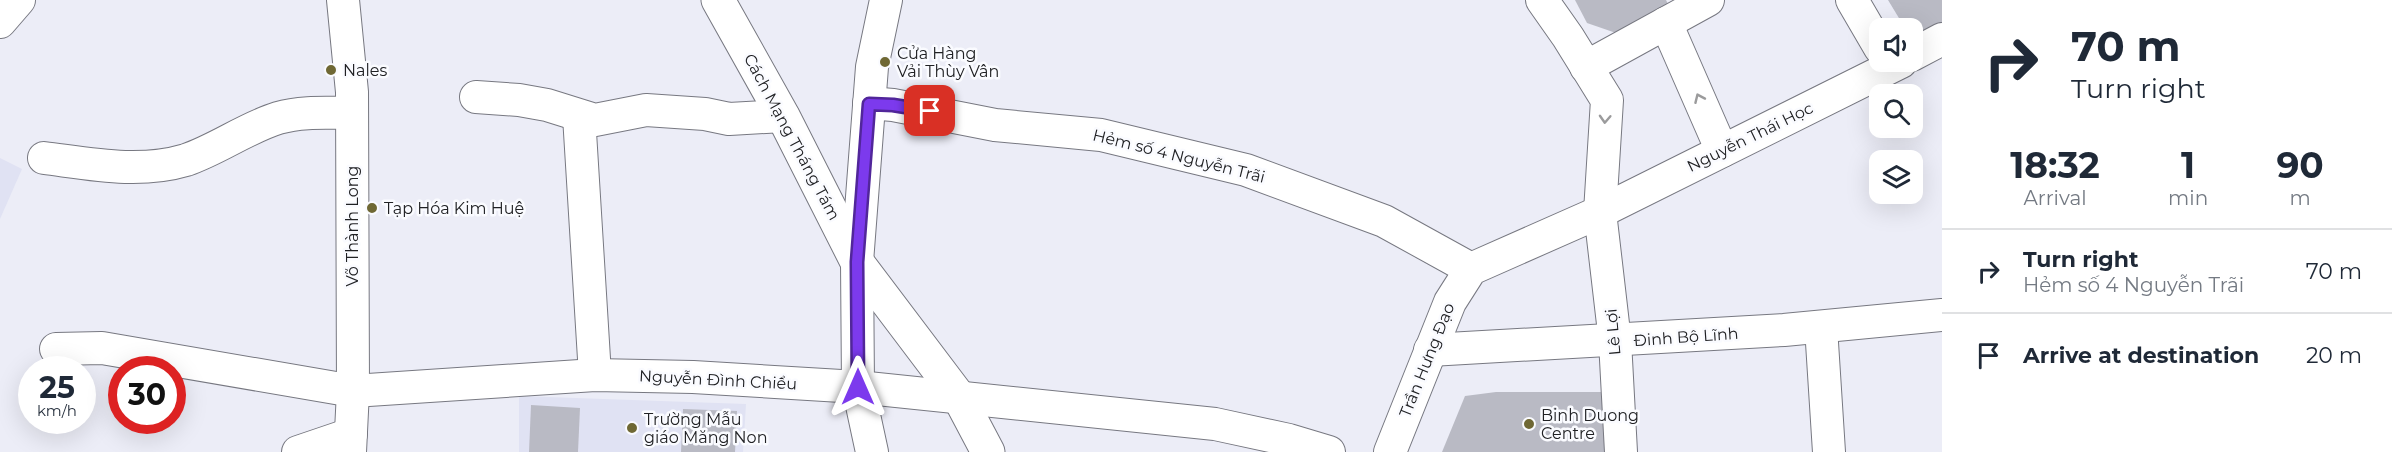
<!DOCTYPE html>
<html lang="en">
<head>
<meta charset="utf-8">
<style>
	body { margin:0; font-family:Montserrat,sans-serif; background:#f2f2f3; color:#1f2937; height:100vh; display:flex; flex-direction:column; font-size:22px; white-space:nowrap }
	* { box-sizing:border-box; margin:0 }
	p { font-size:20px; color:#747a83 }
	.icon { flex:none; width:33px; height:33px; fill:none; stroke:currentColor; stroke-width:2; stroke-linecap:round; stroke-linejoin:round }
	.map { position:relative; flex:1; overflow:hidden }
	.details { display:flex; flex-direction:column; background:#fff; width:450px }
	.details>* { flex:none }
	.guide { background:#fff; color:#1f2937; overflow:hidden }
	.tools { position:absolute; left:1869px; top:18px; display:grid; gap:12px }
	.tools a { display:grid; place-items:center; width:54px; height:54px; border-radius:12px; background:#fff; box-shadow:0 6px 24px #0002; font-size:30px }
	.speed { position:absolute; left:18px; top:356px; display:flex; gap:12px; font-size:30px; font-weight:700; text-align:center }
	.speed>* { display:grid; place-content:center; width:78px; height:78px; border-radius:50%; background:#fff; box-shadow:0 6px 24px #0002; line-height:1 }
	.speed small { font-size:15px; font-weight:400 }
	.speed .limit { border:9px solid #d22; background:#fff; color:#111 }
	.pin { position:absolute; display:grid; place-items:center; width:51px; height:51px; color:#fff; margin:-26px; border-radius:12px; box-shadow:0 3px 9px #0006 }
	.me { position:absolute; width:66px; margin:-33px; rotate:0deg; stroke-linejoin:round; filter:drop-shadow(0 0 4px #0008) }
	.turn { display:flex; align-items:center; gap:21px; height:126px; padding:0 30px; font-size:27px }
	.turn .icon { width:78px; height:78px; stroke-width:2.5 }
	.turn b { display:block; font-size:42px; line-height:51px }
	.eta { display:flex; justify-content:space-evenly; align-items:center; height:102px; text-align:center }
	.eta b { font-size:36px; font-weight:700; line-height:42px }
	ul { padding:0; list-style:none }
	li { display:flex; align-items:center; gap:18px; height:84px; padding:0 30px; border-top:2px solid #e0e1e3 }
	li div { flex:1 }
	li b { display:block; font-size:22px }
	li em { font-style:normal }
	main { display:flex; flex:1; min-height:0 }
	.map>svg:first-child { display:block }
	.built { fill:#e0e2f3 }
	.building { fill:#b9bac4 }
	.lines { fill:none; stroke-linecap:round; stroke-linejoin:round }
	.minor-casing { stroke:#777881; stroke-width:34 }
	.major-casing { stroke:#777881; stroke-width:35 }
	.minor { stroke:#fff; stroke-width:32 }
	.major { stroke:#fff; stroke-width:33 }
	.oneway { stroke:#9b9b9c }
	.route-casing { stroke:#51269a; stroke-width:15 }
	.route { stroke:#7c3aed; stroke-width:10 }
	.poi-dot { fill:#6f6834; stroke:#fafbff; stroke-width:2 }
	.labels { text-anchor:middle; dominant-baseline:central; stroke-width:5; stroke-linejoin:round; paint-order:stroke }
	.poi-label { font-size:16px; fill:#202124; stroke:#fafbff; text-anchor:start }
	.street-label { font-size:16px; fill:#202124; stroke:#fafbff }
</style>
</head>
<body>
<main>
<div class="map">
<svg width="1942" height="452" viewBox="0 0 1942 452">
	<rect width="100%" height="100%" fill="#ecedf7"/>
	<g class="built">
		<path d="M 0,158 L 22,169 L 0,219 Z"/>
		<path d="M 519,396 L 746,404 L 743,452 L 519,452 Z"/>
	</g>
	<g class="building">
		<path d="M 1575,0 L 1666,0 L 1669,6 L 1616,33 L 1587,23 Z"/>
		<path d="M 1888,0 L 1942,0 L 1942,22 L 1912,35 L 1912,28 L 1905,28 Z"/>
		<path d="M 1496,392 L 1603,392 L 1607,452 L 1442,452 L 1465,396 Z"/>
		<path d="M 531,405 L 580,408 L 578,452 L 529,452 Z"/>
		<path d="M 683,409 L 737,411 L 735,452 L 681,452 Z"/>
	</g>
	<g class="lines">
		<g class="minor-casing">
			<g id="minor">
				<path d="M 343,0 L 352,92 L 353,391 L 350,452"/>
				<path d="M 1542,0 L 1568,37 L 1607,100 L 1600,212 L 1615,341 L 1621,452"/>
				<path d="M 1852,0 L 1880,48"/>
				<path d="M 0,22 L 19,0"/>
				<path d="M 1666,23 L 1722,151"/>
				<path d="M 1912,55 L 1942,39"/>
				<path d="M 1586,67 L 1708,0"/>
				<path d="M 476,97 L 519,100 L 547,105 L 595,120 L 646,110 L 705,114 L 729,119 L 783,116"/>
				<path d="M 869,103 L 893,105 L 995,125 L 1101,135 L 1246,170 L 1384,221 L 1471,269"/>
				<path d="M 579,116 L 595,375"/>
				<path d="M 44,158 C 91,164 139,174 186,160 C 218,149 246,128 278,118 C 302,111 327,113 352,113"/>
				<path d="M 1821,327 L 1829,452"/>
				<path d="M 56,349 L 102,348 L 353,391 L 595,375 L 693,377 L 858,387 L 1215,424 L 1289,440 L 1329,452"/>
				<path d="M 1430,350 L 1784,330 L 1942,315"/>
				<path d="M 298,452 L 351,434"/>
				<path d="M 872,452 L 858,387 L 857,262 L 872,67 L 886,0"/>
				<path d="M 1390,452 L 1450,302 L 1471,269 L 1600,212 L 1901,62"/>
			</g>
		</g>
		<g class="major-casing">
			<path id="major" d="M 718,0 L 783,116 L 857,262 L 959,397 L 988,452"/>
		</g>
		<use href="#minor" class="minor"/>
		<use href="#major" class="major"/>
	</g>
	<defs><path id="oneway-chevron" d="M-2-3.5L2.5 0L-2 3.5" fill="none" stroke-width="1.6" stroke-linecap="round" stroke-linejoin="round" transform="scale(1.5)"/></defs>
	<g class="oneway">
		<use href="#oneway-chevron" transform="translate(1699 98) rotate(-114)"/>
		<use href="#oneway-chevron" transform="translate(1605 119) rotate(93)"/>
	</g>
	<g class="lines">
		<g class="route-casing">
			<path id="route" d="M 858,387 L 857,262 L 869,104 L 893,105 L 930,111"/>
		</g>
		<use href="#route" class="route"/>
	</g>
	<g class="poi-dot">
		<circle cx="885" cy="62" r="6"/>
		<circle cx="331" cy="70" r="6"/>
		<circle cx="372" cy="208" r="6"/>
		<circle cx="1529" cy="424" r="6"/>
		<circle cx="632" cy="428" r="6"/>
	</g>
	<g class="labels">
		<g class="poi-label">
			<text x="897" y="53">Cửa Hàng<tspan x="897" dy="18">Vải Thùy Vân</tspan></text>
			<text x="343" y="70">Nales</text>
			<text x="384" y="208">Tạp Hóa Kim Huệ</text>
			<text x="1541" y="415">Binh Duong<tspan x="1541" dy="18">Centre</tspan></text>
			<text x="644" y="419">Trường Mẫu<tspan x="644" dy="18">giáo Măng Non</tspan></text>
		</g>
		<g class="street-label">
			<text transform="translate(792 137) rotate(62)">Cách Mạng Tháng Tám</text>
			<text transform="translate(1750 137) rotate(-26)">Nguyễn Thái Học</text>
			<text transform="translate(1179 156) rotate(14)">Hẻm số 4 Nguyễn Trãi</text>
			<text transform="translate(352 226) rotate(-90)">Võ Thành Long</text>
			<text transform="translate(1613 332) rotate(-95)">Lê Lợi</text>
			<text transform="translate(1686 337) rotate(-4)">Đinh Bộ Lĩnh</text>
			<text transform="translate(1427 360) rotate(-68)">Trần Hưng Đạo</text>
			<text transform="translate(718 380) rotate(3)">Nguyễn Đình Chiểu</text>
		</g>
	</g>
</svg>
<div class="tools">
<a><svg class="icon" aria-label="sound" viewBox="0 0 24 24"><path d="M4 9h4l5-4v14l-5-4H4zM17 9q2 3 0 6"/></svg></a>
<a><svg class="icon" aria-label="search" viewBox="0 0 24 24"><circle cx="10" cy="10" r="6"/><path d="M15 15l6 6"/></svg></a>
<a><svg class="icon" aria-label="layers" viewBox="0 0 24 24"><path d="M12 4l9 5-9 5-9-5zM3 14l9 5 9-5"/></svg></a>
</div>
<div class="speed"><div>25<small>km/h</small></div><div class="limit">30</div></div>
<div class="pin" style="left:930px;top:111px;background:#d93025"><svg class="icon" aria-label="arrive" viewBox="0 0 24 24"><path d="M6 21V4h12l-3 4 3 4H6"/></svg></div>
<svg class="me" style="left:858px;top:387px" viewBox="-20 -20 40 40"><path d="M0-17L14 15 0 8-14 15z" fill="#7c3aed" stroke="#fff" stroke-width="4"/></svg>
</div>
<section class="details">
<div class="guide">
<div class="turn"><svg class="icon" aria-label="right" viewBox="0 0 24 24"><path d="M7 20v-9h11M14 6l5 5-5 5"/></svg><div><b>70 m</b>Turn right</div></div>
</div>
<div class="eta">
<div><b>18:32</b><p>Arrival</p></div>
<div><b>1</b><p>min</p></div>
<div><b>90</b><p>m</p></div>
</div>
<ul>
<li><svg class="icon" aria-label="right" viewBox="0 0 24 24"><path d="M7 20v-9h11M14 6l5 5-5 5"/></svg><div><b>Turn right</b><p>Hẻm số 4 Nguyễn Trãi</p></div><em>70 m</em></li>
<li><svg class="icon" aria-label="arrive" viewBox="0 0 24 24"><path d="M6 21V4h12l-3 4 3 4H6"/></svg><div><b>Arrive at destination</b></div><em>20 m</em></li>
</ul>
</section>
</main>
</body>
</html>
